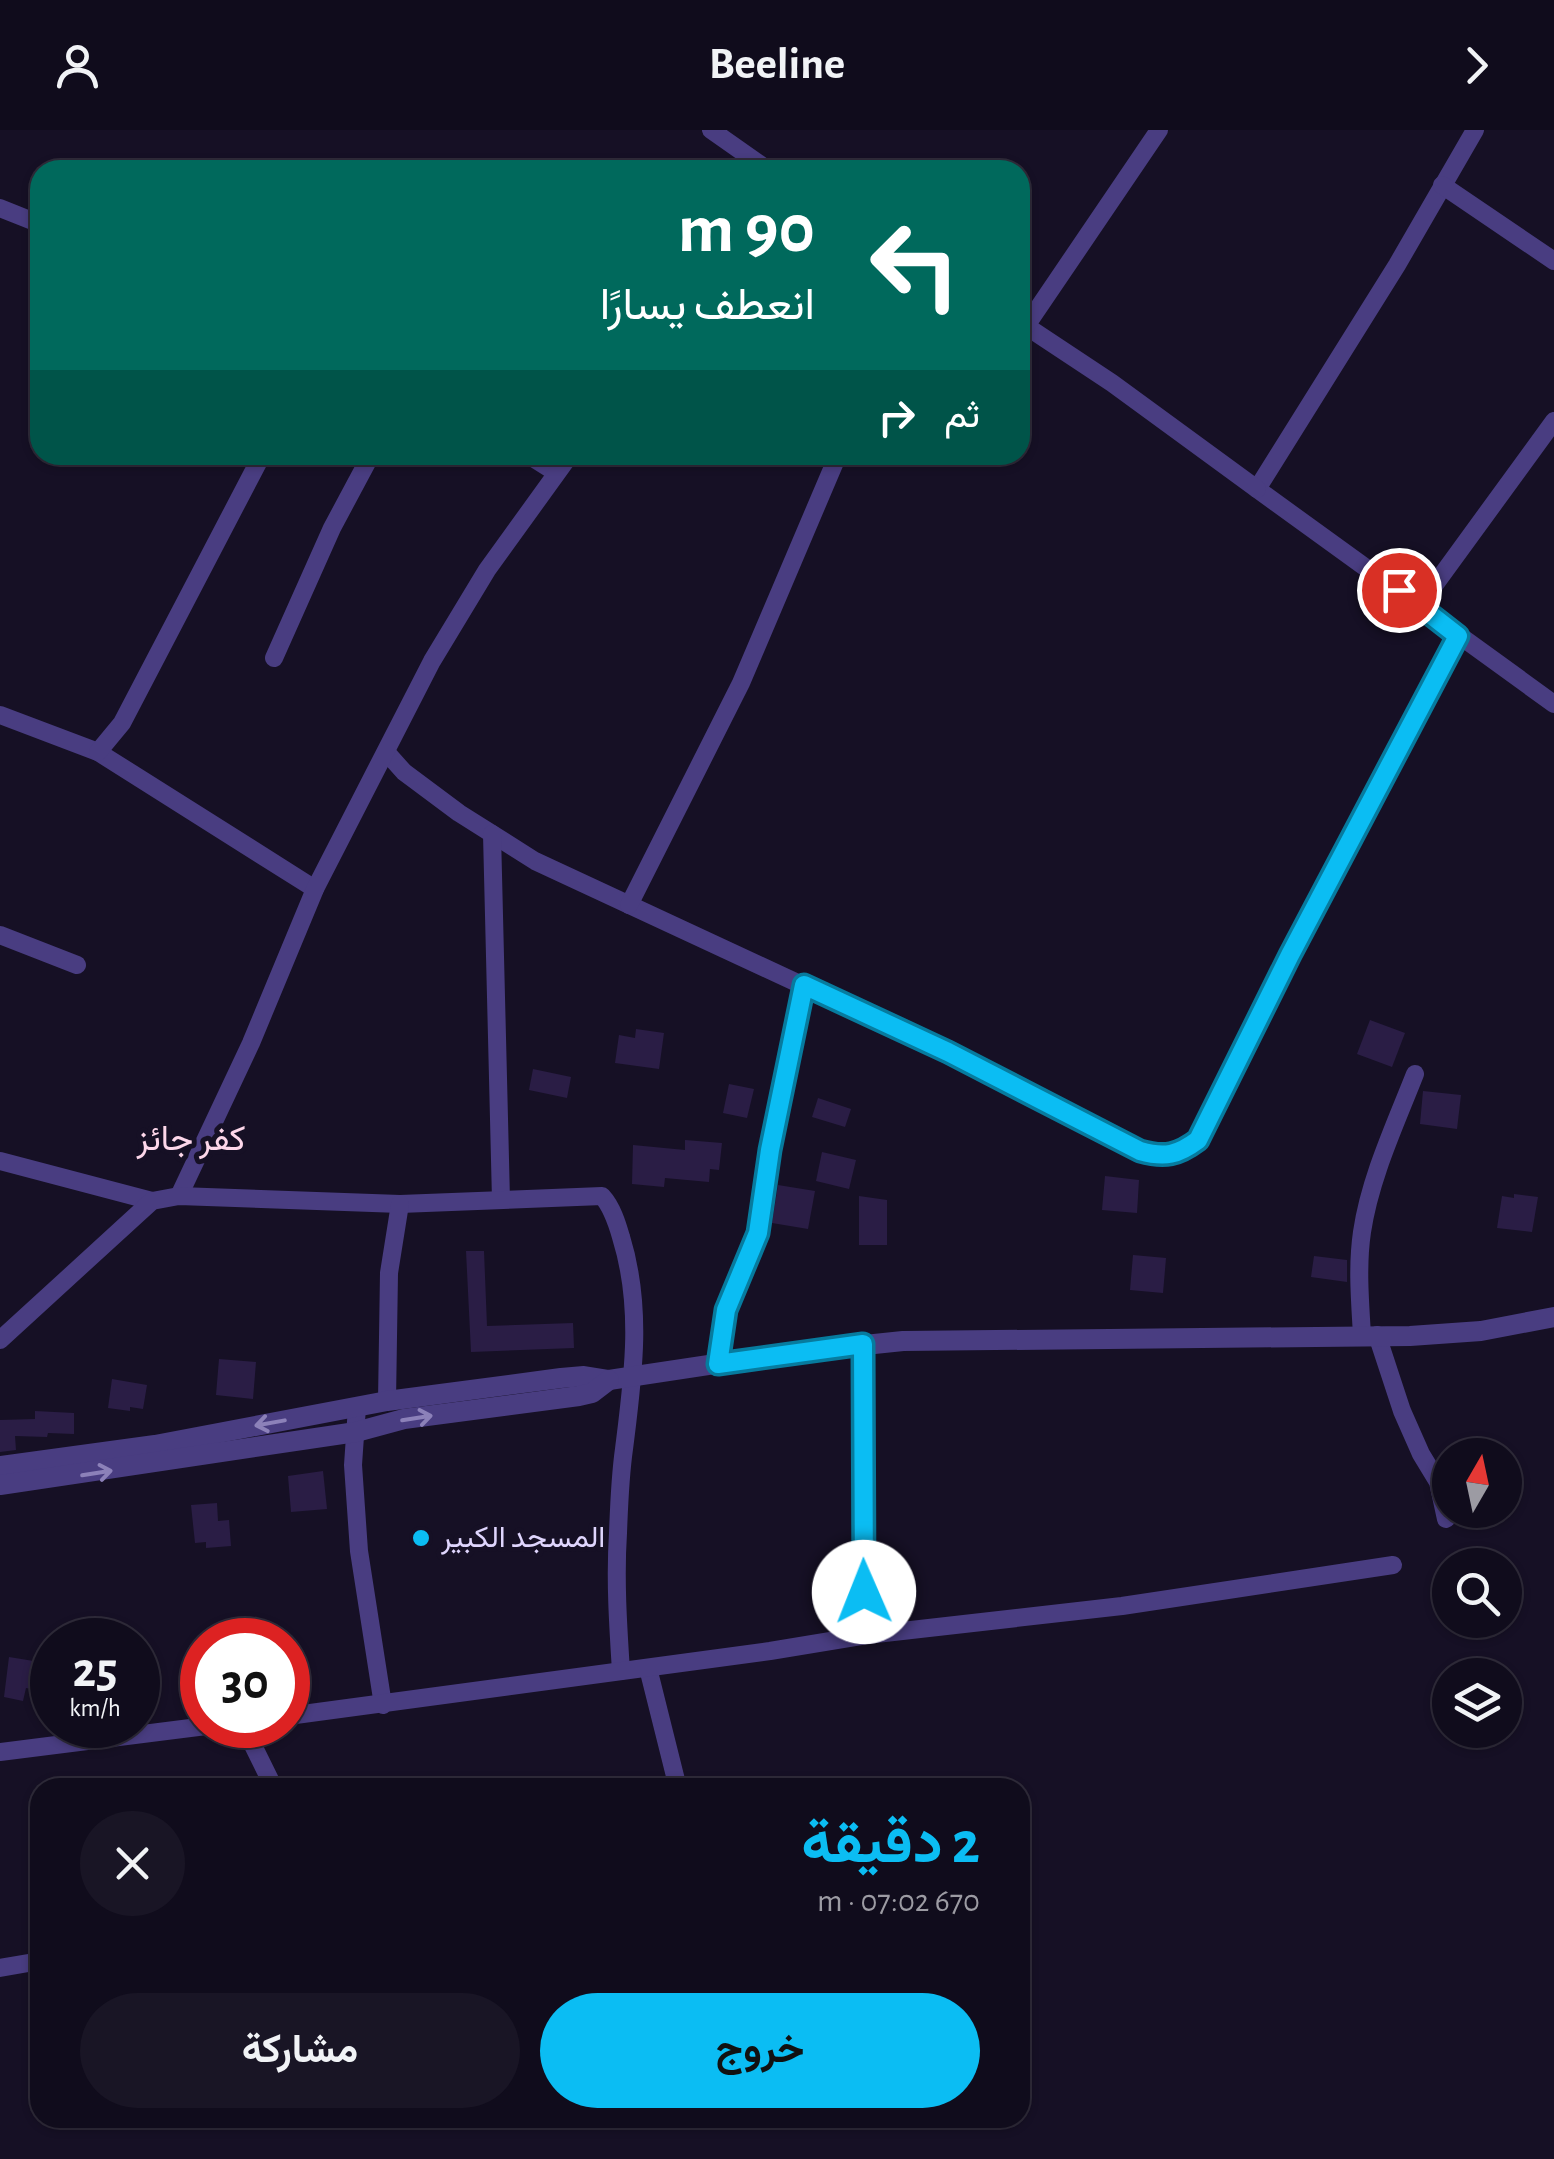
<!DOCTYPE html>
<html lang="ar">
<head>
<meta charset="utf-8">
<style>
	body { margin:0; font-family:"Alegreya Sans",Vazirmatn,sans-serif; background:#191525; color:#f1f3f6; direction:rtl; height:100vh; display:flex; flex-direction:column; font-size:38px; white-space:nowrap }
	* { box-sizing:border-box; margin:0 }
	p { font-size:32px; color:#9c9ba3 }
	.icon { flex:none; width:55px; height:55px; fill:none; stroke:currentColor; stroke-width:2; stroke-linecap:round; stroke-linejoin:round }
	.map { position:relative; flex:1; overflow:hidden; direction:ltr }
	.sheet { position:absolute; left:30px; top:1648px; width:1000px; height:350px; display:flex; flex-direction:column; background:#100c1c; border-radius:30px; box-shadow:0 2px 8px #0004,0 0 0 2px #302c3b; direction:rtl }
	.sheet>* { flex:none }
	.hud { position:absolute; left:30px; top:30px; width:1000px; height:305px; border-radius:30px; box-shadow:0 2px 8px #0004,0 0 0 2px #302c3b; direction:rtl; background:#00695c; color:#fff; overflow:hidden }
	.needle { width:65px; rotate:9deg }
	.fabs { position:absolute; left:1432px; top:1308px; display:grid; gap:20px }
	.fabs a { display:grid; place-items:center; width:90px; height:90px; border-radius:50%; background:#100c1c; box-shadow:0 2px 8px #0004,0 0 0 2px #302c3b; font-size:50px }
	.speed { position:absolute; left:30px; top:1488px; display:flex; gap:20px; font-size:50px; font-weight:700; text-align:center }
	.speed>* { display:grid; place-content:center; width:130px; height:130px; border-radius:50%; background:#100c1c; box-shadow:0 2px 8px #0004,0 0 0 2px #302c3b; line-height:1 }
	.speed small { font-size:25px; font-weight:400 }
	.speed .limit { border:15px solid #d22; background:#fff; color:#111 }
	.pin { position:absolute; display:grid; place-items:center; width:85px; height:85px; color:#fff; margin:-42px; border:5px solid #fff; border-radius:50%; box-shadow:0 2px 10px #0007 }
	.me { position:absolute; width:110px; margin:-55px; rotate:359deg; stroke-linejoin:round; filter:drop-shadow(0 0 8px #0008) }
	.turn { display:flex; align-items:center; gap:35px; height:210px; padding:0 50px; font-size:45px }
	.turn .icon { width:130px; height:130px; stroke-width:2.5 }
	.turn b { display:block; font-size:70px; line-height:85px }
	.then { display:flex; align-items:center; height:95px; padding:0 50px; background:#0003; gap:20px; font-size:38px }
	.round { display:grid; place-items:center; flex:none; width:105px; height:105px; border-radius:52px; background:#191525 }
	.head { display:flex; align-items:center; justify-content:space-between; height:170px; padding:0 50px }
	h1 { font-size:60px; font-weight:700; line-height:75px; color:#0bbdf3 }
	.action { display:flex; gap:20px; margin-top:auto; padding:20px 50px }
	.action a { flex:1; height:115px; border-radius:60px; background:#0bbdf3; color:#111; font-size:40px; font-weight:700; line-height:115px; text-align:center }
	.action a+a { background:#191525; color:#f1f3f6 }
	header { display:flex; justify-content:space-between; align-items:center; height:130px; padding:0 50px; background:#100c1c; font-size:45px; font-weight:700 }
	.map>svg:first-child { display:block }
	.building { fill:#2a1d45 }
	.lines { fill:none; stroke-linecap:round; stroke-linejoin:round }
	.minor { stroke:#493d81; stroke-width:18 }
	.tertiary { stroke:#493d81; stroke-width:20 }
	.oneway { stroke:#8c81b9 }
	.route-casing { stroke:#077b9e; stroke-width:25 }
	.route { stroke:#0bbdf3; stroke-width:18 }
	.poi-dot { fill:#0bbdf3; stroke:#161025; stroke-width:4 }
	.labels { text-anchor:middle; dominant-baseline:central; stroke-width:10; stroke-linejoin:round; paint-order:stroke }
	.poi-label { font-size:30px; fill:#dfd5fd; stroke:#161025; text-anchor:start }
	.quarter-label { font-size:35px; fill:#fdd7ea; stroke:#161025 }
</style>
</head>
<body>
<header><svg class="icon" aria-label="forward" viewBox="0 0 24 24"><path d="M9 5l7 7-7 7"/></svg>Beeline<svg class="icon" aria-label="person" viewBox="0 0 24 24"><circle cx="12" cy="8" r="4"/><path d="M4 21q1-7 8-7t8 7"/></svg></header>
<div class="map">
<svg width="1554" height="2029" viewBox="0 0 1554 2029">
	<rect width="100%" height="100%" fill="#161025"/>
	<g class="building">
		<path d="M 1370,890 L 1405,903 L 1392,937 L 1357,924 Z"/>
		<path d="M 636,899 L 664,903 L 659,939 L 615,933 L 619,905 L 635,908 Z"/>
		<path d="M 533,939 L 571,947 L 567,968 L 529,960 Z"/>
		<path d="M 729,954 L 754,959 L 747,988 L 723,983 Z"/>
		<path d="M 1423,961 L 1461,965 L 1457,999 L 1420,994 Z"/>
		<path d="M 818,968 L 851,979 L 845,997 L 812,987 Z"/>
		<path d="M 685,1010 L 722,1013 L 719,1040 L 710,1039 L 709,1052 L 665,1048 L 664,1057 L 632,1054 L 633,1015 L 685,1020 Z"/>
		<path d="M 822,1022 L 856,1030 L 849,1059 L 816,1051 Z"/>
		<path d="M 1105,1046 L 1139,1050 L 1137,1083 L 1102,1080 Z"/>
		<path d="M 778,1055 L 815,1061 L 808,1099 L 772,1093 Z"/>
		<path d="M 1514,1064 L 1538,1067 L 1532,1102 L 1497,1098 L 1502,1066 L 1514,1068 Z"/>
		<path d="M 859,1066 L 887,1070 L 887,1115 L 859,1115 Z"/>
		<path d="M 466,1121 L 484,1121 L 487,1196 L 573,1193 L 574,1218 L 471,1222 Z"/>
		<path d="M 1133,1125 L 1166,1128 L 1163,1163 L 1130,1160 Z"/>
		<path d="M 1314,1126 L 1347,1130 L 1347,1152 L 1311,1147 Z"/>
		<path d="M 219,1229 L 256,1232 L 253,1269 L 216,1265 Z"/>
		<path d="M 112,1249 L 147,1255 L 143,1279 L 130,1277 L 130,1281 L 108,1278 Z"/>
		<path d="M 35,1281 L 74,1283 L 74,1304 L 48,1303 L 47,1307 L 15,1306 L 16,1320 L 0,1322 L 0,1290 L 35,1289 Z"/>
		<path d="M 323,1341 L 327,1379 L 291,1382 L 288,1346 Z"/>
		<path d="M 217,1373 L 218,1391 L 229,1390 L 231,1416 L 206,1418 L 206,1412 L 195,1413 L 191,1375 Z"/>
		<path d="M 9,1527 L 52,1534 L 48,1562 L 26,1558 L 23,1571 L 4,1567 Z"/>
	</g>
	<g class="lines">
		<g class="minor">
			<path d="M 711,0 L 768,40"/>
			<path d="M 1475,0 L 1397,135 L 1257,359 L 1554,574"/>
			<path d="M 1442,55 L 1554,131"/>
			<path d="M 0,78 L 40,94"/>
			<path d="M 1020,192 L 1112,253 L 1257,359"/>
			<path d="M 1026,196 L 1159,0"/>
			<path d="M 528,325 L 555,342"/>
			<path d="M 1420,475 L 1554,291"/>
			<path d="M 274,528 L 332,398 L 371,325"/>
			<path d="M 0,585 L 98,622 L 315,759"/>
			<path d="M 98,622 L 122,593 L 262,325"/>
			<path d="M 387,623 L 404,642 L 459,683 L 535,731 L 948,923 L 1140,1021 C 1165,1028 1178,1025 1198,1010 L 1290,825 L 1458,506"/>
			<path d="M 492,704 L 501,1070"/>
			<path d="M 629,775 L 741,553 L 838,325"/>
			<path d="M 0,805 L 77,835"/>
			<path d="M 0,1031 L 152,1071"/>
			<path d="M 179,1066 L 251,913 L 315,759 L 432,531 L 487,440 L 570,325"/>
			<path d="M 1362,1205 C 1360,1171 1357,1136 1362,1102 C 1370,1048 1395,995 1415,944"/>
			<path d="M 1377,1205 L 1402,1281 L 1421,1324 L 1438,1352 L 1446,1389"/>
			<path d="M 0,1210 L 152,1071 L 179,1066 L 400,1074 L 602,1066 C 612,1077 617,1093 621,1107 C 643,1178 633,1247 624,1319 C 620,1347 619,1375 618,1403 C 615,1449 618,1495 621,1541"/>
			<path d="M 718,1233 L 726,1180 L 758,1103 L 771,1020 L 803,855"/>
			<path d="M 387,1271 L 389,1143 L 400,1074"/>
			<path d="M 357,1277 L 353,1335 L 359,1421 L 383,1575"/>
			<path d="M 867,1505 L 1122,1476 L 1393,1435"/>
			<path d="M 648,1538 L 678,1658"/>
			<path d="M 288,1586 L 770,1521 L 867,1505 L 863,1214"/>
			<path d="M 243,1595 L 274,1658"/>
			<path d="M 0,1622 L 214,1595"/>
			<path d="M 0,1838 L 40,1831"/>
		</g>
		<g class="tertiary">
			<path d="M 0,1336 L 155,1315 L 387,1271 L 561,1248 L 584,1246 L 609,1250 L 788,1223 L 903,1211 L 1410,1206 L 1481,1201 L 1554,1187"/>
			<path d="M 0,1355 L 356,1302 L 404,1289 L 579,1266 L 592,1263 L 609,1250"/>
		</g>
	</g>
	<defs><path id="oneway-shaft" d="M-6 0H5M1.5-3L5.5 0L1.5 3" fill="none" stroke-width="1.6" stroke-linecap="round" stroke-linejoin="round" transform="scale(2.5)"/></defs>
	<g class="oneway">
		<use href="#oneway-shaft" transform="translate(417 1288) rotate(-9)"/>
		<use href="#oneway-shaft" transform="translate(270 1293) rotate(170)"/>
		<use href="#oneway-shaft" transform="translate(97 1343) rotate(-9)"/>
	</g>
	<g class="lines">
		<g class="route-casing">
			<path id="route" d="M 864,1462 L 863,1214 L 718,1234 L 726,1180 L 758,1103 L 770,1020 L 804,855 L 948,922 L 1140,1021 C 1165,1028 1178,1025 1198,1010 L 1290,825 L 1458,506 L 1399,460"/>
		</g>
		<use href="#route" class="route"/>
	</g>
	<circle class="poi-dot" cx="421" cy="1408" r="10"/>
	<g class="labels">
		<g class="poi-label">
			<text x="441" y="1408">المسجد الكبير</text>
		</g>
		<g class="quarter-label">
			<text x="191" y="1009">كفر جائز</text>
		</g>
	</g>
</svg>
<div class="fabs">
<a><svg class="needle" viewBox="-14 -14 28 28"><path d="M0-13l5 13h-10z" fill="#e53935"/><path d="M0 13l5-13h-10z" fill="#9c9ba3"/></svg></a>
<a><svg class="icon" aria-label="search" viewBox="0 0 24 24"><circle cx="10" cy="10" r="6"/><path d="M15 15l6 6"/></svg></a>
<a><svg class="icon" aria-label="layers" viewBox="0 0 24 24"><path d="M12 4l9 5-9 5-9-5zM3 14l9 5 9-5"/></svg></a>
</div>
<div class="speed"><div>25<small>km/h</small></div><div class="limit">30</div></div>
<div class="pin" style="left:1399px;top:460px;background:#d93025"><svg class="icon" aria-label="arrive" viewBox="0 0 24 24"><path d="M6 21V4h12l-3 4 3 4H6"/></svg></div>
<svg class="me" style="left:864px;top:1462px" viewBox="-20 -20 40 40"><circle r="19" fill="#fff"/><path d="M0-13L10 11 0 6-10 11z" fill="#0bbdf3"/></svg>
<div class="hud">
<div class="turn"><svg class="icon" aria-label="left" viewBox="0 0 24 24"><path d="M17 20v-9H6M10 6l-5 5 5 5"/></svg><div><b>90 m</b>انعطف يسارًا</div></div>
<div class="then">ثم<svg class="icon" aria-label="right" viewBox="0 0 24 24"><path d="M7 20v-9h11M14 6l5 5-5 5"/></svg></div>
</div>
<section class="sheet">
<div class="head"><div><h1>2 دقيقة</h1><p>670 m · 07:02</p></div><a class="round"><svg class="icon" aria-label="close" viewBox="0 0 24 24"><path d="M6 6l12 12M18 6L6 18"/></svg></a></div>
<div class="action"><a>خروج</a><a>مشاركة</a></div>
</section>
</div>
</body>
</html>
